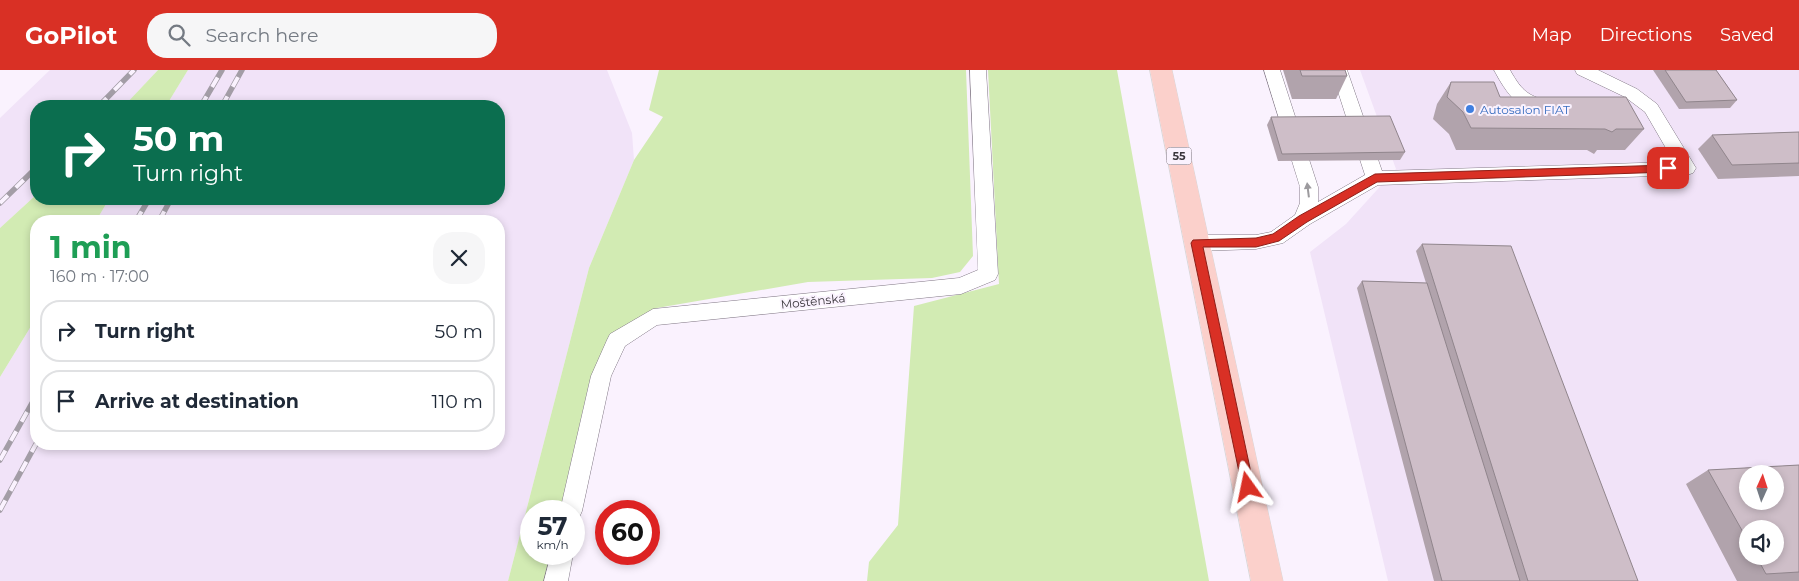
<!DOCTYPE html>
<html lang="en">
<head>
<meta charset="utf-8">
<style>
	body { margin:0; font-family:Montserrat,sans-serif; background:#f6f6f7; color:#1f2937; height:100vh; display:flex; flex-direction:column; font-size:19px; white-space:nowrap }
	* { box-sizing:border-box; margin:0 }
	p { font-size:16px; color:#747a83 }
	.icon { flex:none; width:28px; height:28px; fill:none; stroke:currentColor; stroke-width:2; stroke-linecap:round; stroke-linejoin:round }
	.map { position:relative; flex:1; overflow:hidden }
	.side { position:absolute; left:30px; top:145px; width:475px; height:235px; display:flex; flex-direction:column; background:#fff; border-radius:20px; box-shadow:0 2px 8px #0003 }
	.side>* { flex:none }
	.hud { position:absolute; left:30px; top:30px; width:475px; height:105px; border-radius:20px; box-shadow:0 2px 8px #0003; background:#0b6e4f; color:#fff; overflow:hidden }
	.needle { width:32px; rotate:3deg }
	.buttons { position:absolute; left:1739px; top:395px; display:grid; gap:10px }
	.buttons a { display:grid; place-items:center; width:45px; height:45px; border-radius:50%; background:#fff; box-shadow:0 2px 8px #0003; font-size:25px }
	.speed { position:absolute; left:520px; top:430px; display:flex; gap:10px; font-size:25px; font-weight:700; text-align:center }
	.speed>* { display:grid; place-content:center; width:65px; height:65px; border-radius:50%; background:#fff; box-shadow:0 2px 8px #0003; line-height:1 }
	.speed small { font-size:12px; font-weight:400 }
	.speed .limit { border:8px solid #d22; background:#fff; color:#111 }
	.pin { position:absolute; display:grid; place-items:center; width:42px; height:42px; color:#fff; margin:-21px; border-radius:10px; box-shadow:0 2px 8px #0006 }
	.me { position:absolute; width:55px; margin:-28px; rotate:348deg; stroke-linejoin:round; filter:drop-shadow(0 0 4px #0008) }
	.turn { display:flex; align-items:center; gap:18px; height:105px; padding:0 20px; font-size:22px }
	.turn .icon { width:65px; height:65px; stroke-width:2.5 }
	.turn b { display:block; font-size:35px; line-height:42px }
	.round { display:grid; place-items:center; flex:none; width:52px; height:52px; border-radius:20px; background:#f6f6f7 }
	.overview { display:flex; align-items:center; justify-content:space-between; height:85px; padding:0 20px }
	h1 { font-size:30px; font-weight:700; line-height:38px; color:#1e9e55 }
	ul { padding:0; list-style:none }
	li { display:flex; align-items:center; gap:15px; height:62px; margin:0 10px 8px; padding:0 10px; border:2px solid #e0e1e3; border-radius:20px }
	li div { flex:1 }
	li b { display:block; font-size:19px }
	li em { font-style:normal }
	header { display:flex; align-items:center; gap:30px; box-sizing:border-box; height:70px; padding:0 25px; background:#d93025; color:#fff }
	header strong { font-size:24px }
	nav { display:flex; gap:28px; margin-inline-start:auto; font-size:18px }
	.search { width:350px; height:45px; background:#f6f6f7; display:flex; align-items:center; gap:12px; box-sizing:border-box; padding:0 18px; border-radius:20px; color:#747a83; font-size:19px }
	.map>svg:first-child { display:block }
	.built { fill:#f1e3f8; fill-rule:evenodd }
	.green { fill:#d2ebb3 }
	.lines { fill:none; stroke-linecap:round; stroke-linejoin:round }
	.lane-casing { stroke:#827986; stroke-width:1 }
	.primary-casing { stroke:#d8d7d8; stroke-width:1 }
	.lane { fill:#fff; fill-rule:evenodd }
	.primary { fill:#fbd0cb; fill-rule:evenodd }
	.rail-casing { stroke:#a39da6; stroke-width:5.5 }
	.rail { stroke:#faf2fe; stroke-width:4; stroke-dasharray:11; stroke-linecap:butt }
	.wall { fill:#b1a3ac; fill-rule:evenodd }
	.building { fill:#cebec8; stroke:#90858c; fill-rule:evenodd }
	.oneway { fill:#9c9a9e }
	.route { fill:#d93025; stroke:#8d1f18 }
	.shop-dot { fill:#3f7fe0; stroke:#faf2fe; stroke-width:2 }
	.labels { text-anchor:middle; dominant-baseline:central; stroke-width:4; stroke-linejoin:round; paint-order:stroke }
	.shield { fill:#faf2fe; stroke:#746e76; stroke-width:1 }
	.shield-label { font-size:11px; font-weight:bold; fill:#3a363c }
	.shop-label { font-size:12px; fill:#366cbe; stroke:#faf2fe; text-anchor:start }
	.street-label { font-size:12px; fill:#3a363c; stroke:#faf2fe }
</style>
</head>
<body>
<header>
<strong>GoPilot</strong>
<div class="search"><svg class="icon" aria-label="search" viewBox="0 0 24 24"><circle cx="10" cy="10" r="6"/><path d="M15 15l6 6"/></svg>Search here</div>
<nav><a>Map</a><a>Directions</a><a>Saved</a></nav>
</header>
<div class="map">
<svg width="1799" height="511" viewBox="0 0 1799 511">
	<rect width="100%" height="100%" fill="#faf2fe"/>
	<g class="built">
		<path d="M 50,0 L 158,0 L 124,36 L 36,36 L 36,125 L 0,158 L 0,48 Z"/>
		<path d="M 188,0 L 607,0 L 632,63 L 634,90 L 589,198 L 508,511 L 0,511 L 0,307 L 36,248 L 36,374 L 499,374 L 499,151 L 96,151 L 109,129 L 499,129 L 499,36 L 166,36 Z"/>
		<path d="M 1360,0 L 1799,0 L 1799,511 L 1388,511 L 1310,182 L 1346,154 L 1396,99 ZM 1748,404 L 1775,404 L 1775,431 L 1748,431 ZM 1748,459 L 1775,459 L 1775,486 L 1748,486 Z"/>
	</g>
	<g class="green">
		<path d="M 158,0 L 188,0 L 166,36 L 124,36 Z"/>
		<path d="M 659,0 L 966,0 L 973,186 L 960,202 L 932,208 L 808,212 L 657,238 L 616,262 L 589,314 L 560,441 L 531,441 L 531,484 L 550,484 L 544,511 L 508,511 L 589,198 L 634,90 L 663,47 L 649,40 Z"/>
		<path d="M 988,0 L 1117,0 L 1209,511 L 867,511 L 869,492 L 898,455 L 914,236 L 999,214 Z"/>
		<path d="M 36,125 L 36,129 L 109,129 L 96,151 L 36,151 L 36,248 L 0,307 L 0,158 Z"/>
	</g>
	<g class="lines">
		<g class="lane-casing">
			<g id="lane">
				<path d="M 970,0 L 986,0 L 998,204 L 995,210 L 961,224 L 657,255 L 625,276 L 611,306 L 582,441 L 579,448 L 574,450 L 574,441 L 560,441 L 591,306 L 607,270 L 610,264 L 653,239 L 959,208 L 978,200 Z"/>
				<path d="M 1264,0 L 1280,0 L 1318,117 L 1318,132 L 1365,105 L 1331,0 L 1347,0 L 1382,101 L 1674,92 L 1645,42 L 1625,27 L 1577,4 L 1575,0 L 1598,0 L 1637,19 L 1657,34 L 1696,98 L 1693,103 L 1687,105 L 1378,115 L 1310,154 L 1283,173 L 1256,179 L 1197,181 L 1190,178 L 1188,173 L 1190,168 L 1197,165 L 1256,165 L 1271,162 L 1295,145 L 1300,133 L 1300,117 Z"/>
				<path d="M 1494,0 L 1510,0 C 1523,23 1528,25 1552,33 L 1555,37 L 1552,41 C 1523,50 1505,21 1494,0 Z"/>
				<path d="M 551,484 L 573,484 L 568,511 L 544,511 Z"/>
			</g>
		</g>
		<g class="primary-casing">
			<path id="primary" d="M 1150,0 L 1172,0 L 1283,511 L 1251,511 Z"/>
		</g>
		<use href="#lane" class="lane"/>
		<use href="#primary" class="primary"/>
		<g class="rail-casing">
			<g id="rail">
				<path d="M 99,36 L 134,0"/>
				<path d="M 201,36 L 222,0"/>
				<path d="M 222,36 L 242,0"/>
				<path d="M 0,133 L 36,98"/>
				<path d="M 136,151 L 149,129"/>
				<path d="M 159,151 L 171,129"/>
				<path d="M 0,390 L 36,326"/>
				<path d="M 0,440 L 36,374"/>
			</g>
		</g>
		<use href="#rail" class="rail"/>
	</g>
	<g class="wall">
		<path d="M 1283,0 L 1345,0 L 1347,6 L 1336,29 L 1292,29 Z"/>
		<path d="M 1653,0 L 1716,0 L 1737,30 L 1730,38 L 1679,39 Z"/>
		<path d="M 1451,12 L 1500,27 L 1644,59 L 1625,80 L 1597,80 L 1594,84 L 1587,80 L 1456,80 L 1449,64 L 1433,49 L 1437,34 Z"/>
		<path d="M 1271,47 L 1405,82 L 1400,90 L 1278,91 L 1267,55 Z"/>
		<path d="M 1799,62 L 1799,106 L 1718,109 L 1698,79 L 1712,65 Z"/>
		<path d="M 1422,174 L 1638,511 L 1434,511 L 1357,218 L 1362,211 L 1426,213 L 1416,181 Z"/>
		<path d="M 1799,395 L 1799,511 L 1737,511 L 1686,414 L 1708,400 ZM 1748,459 L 1775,486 L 1748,486 Z"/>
	</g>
	<g class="building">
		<path d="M 1300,0 L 1345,0 L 1347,6 L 1302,6 Z"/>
		<path d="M 1665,0 L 1716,0 L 1737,30 L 1686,32 Z"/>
		<path d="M 1451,12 L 1494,12 L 1500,27 L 1626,27 L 1644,59 L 1616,59 L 1612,62 L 1605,59 L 1471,58 L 1463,42 L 1447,27 Z"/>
		<path d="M 1390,46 L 1405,82 L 1282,84 L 1271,47 Z"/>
		<path d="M 1799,62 L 1799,93 L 1732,95 L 1712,65 Z"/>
		<path d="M 1422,174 L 1511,176 L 1638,511 L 1528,511 Z"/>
		<path d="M 1362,211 L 1427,213 L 1520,511 L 1442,511 Z"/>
		<path d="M 1799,395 L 1799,502 L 1766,504 L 1756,486 L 1775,486 L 1775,459 L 1748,459 L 1748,471 L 1708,400 ZM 1748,404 L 1775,404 L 1775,431 L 1748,431 Z"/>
	</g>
	<defs><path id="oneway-solid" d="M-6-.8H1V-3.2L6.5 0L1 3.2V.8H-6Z" transform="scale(1.25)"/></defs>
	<use class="oneway" href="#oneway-solid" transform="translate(1308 120) rotate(-97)"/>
	<path class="route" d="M 1668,95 L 1673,98 L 1668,102 L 1377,112 L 1307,152 L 1279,171 L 1256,177 L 1203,177 L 1254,417 L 1252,421 L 1248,423 L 1243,421 L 1191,173 L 1193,170 L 1256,168 L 1273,164 L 1299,146 L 1375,104 Z"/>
	<circle class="shop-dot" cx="1470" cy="39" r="5"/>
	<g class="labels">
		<rect class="shield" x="1166.5" y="77.5" width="25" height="17" rx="4"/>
		<g class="shield-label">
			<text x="1179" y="86">55</text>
		</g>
		<g class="shop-label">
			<text x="1480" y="39">Autosalon FIAT</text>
		</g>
		<g class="street-label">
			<text transform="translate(813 231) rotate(-6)">Moštěnská</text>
		</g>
	</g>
</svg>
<div class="buttons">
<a><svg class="needle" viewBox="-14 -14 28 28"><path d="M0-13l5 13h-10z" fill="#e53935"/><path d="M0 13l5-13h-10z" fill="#747a83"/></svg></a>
<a><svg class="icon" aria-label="sound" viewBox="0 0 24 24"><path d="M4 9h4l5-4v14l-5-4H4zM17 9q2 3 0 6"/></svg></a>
</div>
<div class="speed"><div>57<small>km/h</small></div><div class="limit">60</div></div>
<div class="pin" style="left:1668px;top:98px;background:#d93025"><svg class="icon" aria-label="arrive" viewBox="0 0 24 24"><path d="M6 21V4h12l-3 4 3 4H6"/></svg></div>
<svg class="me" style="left:1248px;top:417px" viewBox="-20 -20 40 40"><path d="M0-17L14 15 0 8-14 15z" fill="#d93025" stroke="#fff" stroke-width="4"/></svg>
<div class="hud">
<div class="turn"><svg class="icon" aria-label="right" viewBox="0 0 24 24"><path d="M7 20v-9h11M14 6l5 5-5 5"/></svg><div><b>50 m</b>Turn right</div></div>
</div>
<section class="side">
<div class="overview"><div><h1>1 min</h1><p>160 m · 17:00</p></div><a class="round"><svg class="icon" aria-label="close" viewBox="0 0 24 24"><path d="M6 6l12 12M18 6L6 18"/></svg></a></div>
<ul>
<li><svg class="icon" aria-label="right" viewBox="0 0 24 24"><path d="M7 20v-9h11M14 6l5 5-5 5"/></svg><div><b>Turn right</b></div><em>50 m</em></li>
<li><svg class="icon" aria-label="arrive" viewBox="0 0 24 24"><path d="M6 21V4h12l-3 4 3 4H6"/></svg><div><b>Arrive at destination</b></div><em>110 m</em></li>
</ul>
</section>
</div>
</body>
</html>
